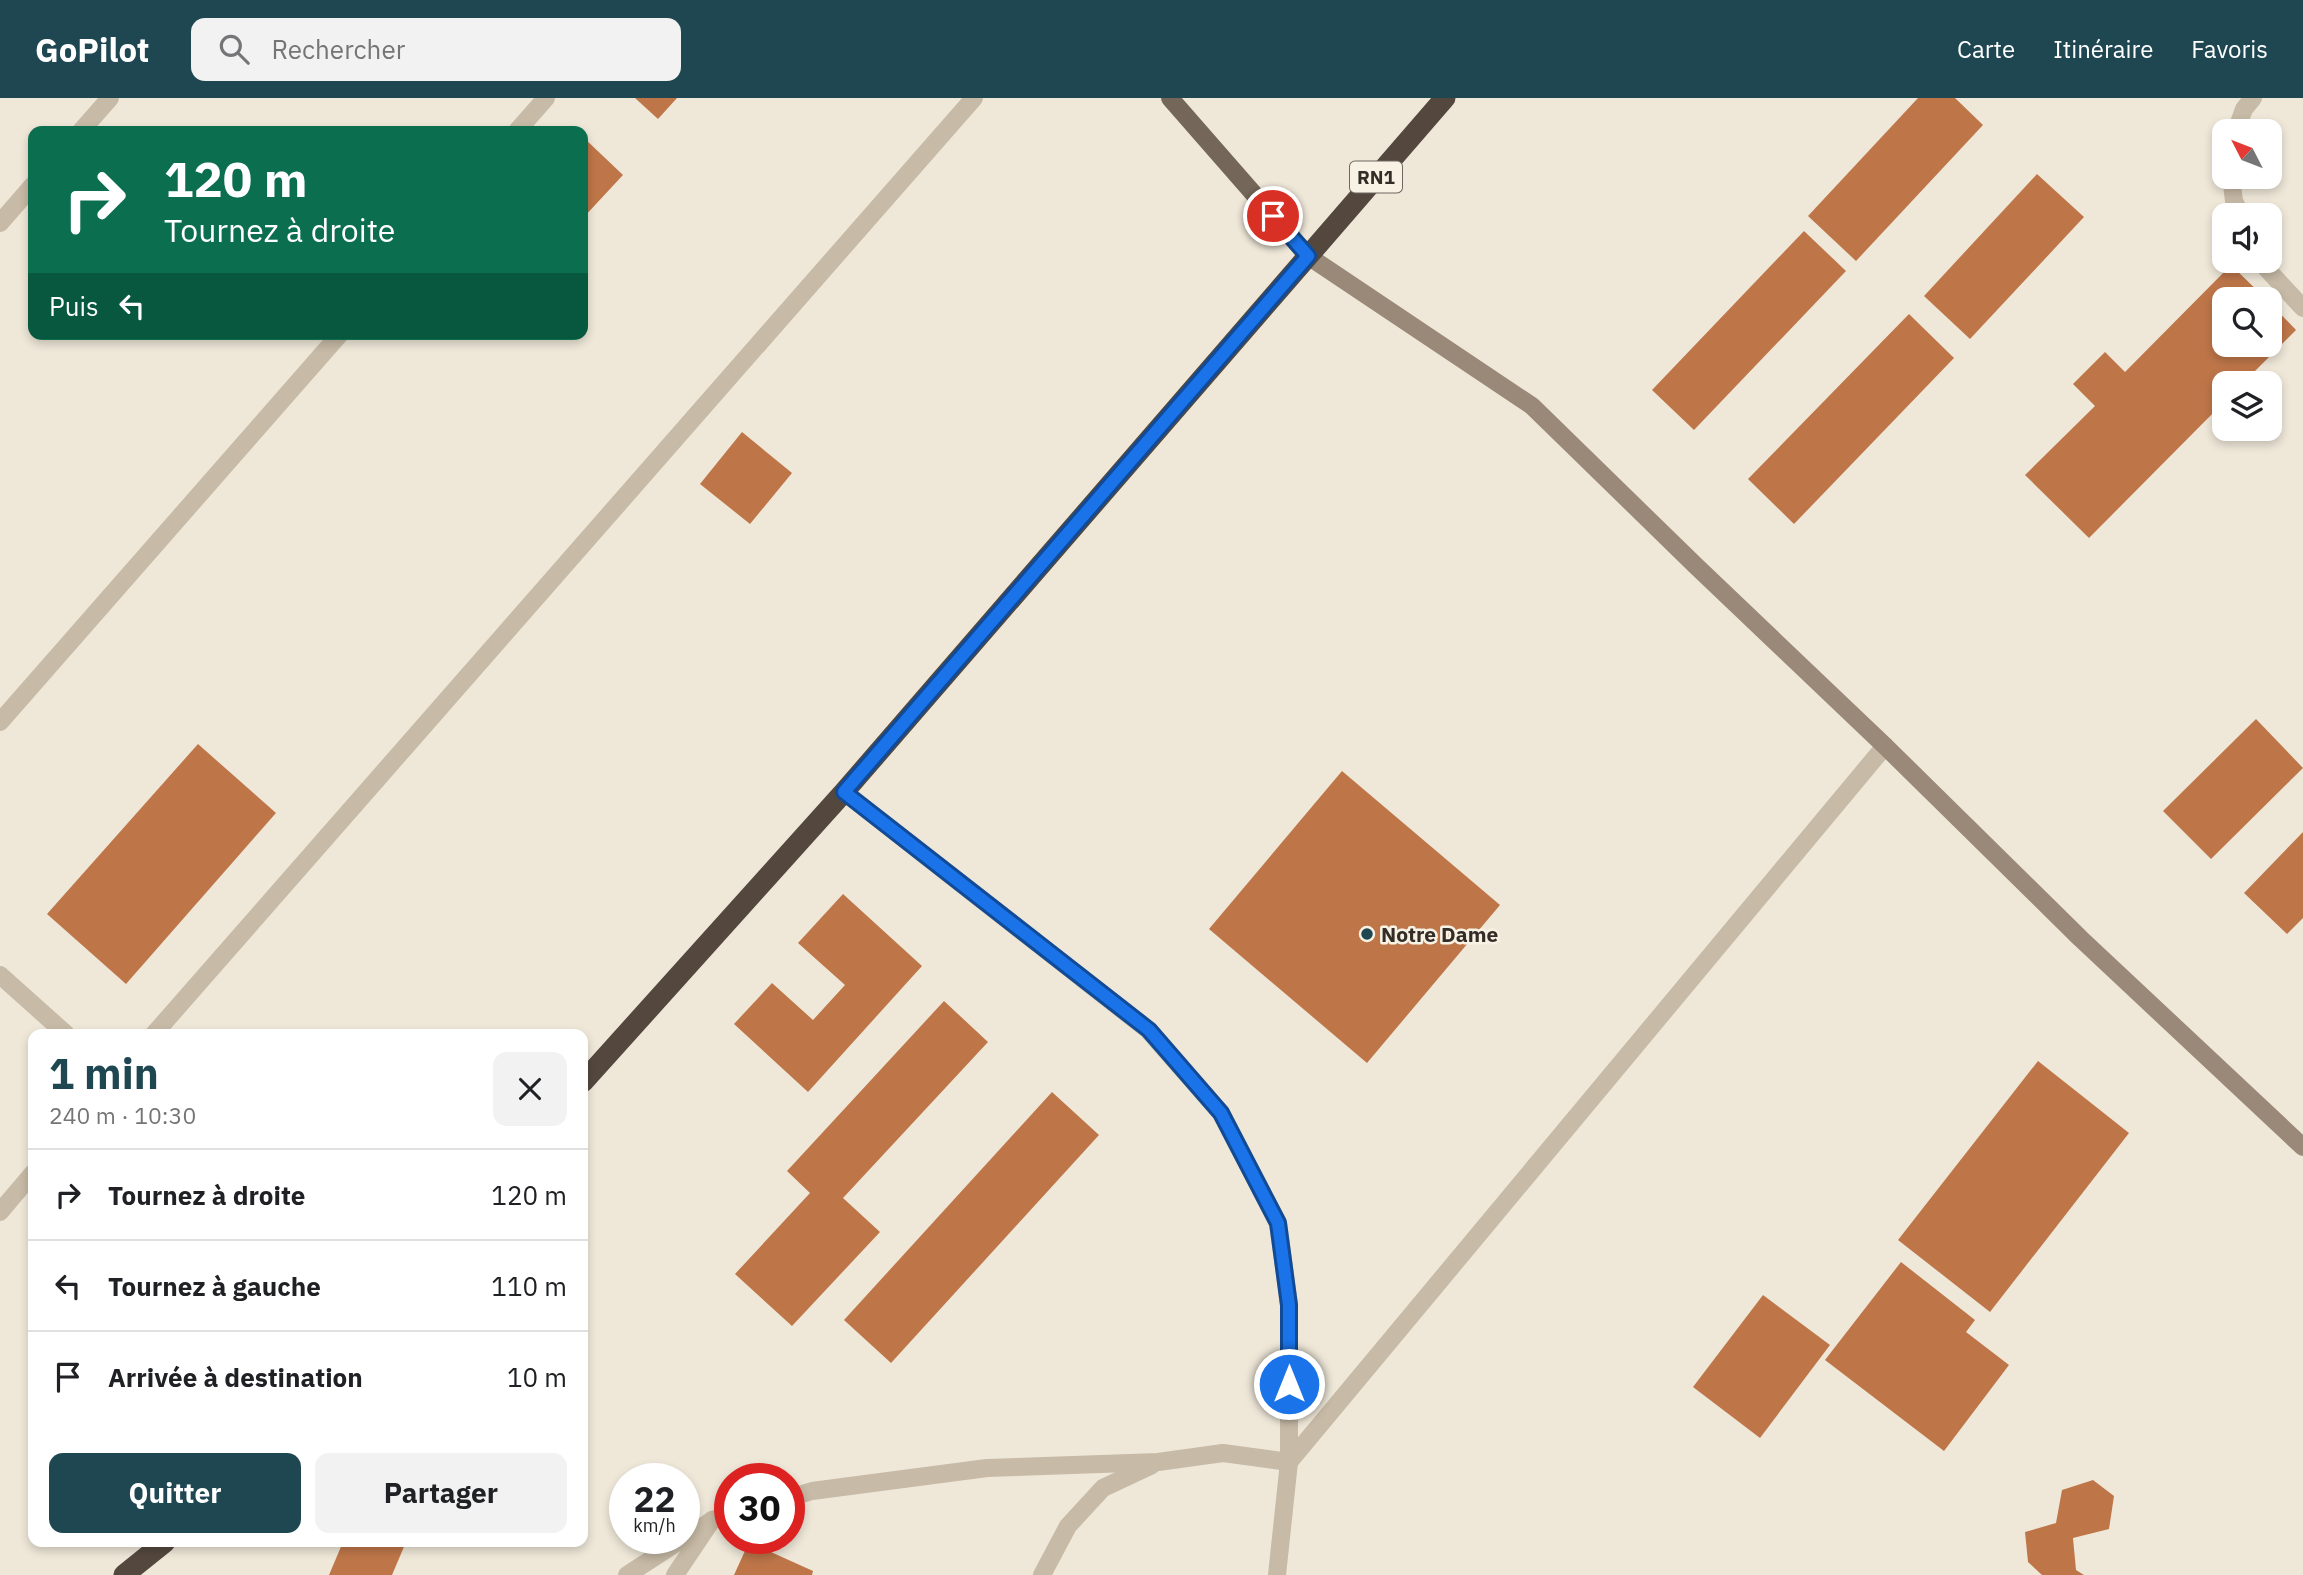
<!DOCTYPE html>
<html lang="fr">
<head>
<meta charset="utf-8">
<style>
	body { margin:0; font-family:"IBM Plex Sans",sans-serif; background:#f2f2f2; color:#202124; height:100vh; display:flex; flex-direction:column; font-size:26px; white-space:nowrap }
	* { box-sizing:border-box; margin:0 }
	p { font-size:23px; color:#757577 }
	.icon { flex:none; width:38px; height:38px; fill:none; stroke:currentColor; stroke-width:2; stroke-linecap:round; stroke-linejoin:round }
	.map { position:relative; flex:1; overflow:hidden }
	.side { position:absolute; left:28px; top:931px; width:560px; height:518px; display:flex; flex-direction:column; background:#fff; border-radius:14px; box-shadow:0 4px 10px #0003 }
	.side>* { flex:none }
	.guide { position:absolute; left:28px; top:28px; width:560px; height:214px; border-radius:14px; box-shadow:0 4px 10px #0003; background:#0b6e4f; color:#fff; overflow:hidden }
	.needle { width:46px; rotate:312deg }
	.tools { position:absolute; left:2212px; top:21px; display:grid; gap:14px }
	.tools a { display:grid; place-items:center; width:70px; height:70px; border-radius:14px; background:#fff; box-shadow:0 4px 10px #0003; font-size:35px }
	.speed { position:absolute; left:609px; top:1365px; display:flex; gap:14px; font-size:35px; font-weight:700; text-align:center }
	.speed>* { display:grid; place-content:center; width:91px; height:91px; border-radius:50%; background:#fff; box-shadow:0 4px 10px #0003; line-height:1 }
	.speed small { font-size:18px; font-weight:400 }
	.speed .limit { border:10px solid #d22; background:#fff; color:#111 }
	.pin { position:absolute; display:grid; place-items:center; width:60px; height:60px; color:#fff; margin:-30px; border:4px solid #fff; border-radius:50%; box-shadow:0 2px 7px #0007 }
	.me { position:absolute; width:77px; margin:-38px; rotate:0deg; stroke-linejoin:round; filter:drop-shadow(0 0 5px #0008) }
	.turn { display:flex; align-items:center; gap:24px; height:147px; padding:0 21px; font-size:32px }
	.turn .icon { width:91px; height:91px; stroke-width:2.5 }
	.turn b { display:block; font-size:49px; line-height:60px }
	.then { display:flex; align-items:center; height:66px; padding:0 21px; background:#0003; gap:14px; font-size:26px }
	.round { display:grid; place-items:center; flex:none; width:74px; height:74px; border-radius:14px; background:#f2f2f2 }
	.summary { display:flex; align-items:center; justify-content:space-between; height:119px; padding:0 21px }
	h1 { font-size:42px; font-weight:800; line-height:52px; color:#1f4752 }
	.cta { display:flex; gap:14px; margin-top:auto; padding:14px 21px }
	.cta a { flex:1; height:80px; border-radius:14px; background:#1f4752; color:#fff; font-size:28px; font-weight:800; line-height:80px; text-align:center }
	.cta a+a { background:#f2f2f2; color:#202124 }
	ul { padding:0; list-style:none }
	li { display:flex; align-items:center; gap:21px; height:91px; padding:0 21px; border-top:2px solid #e0e0e0 }
	li div { flex:1 }
	li b { display:block; font-size:26px }
	li em { font-style:normal }
	header { display:flex; align-items:center; gap:42px; box-sizing:border-box; height:98px; padding:0 35px; background:#1f4752; color:#fff }
	header strong { font-size:33px }
	nav { display:flex; gap:38px; margin-inline-start:auto; font-size:24px }
	.search { width:490px; height:63px; background:#f2f2f2; display:flex; align-items:center; gap:18px; box-sizing:border-box; padding:0 24px; border-radius:14px; color:#757577; font-size:26px }
	.map>svg:first-child { display:block }
	.building { fill:#be7649 }
	.lines { fill:none; stroke-linecap:round; stroke-linejoin:round }
	.lane { stroke:#c7baa6; stroke-width:18 }
	.street { stroke:#c7baa6; stroke-width:18 }
	.secondary { stroke:#9a8978; stroke-width:18 }
	.primary { stroke:#746659; stroke-width:18 }
	.highway { stroke:#54483e; stroke-width:21 }
	.route-casing { stroke:#114b97; stroke-width:18 }
	.route { stroke:#1a73e8; stroke-width:12 }
	.poi-dot { fill:#1f4752; stroke:#f8f2e5; stroke-width:2.5 }
	.labels { text-anchor:middle; dominant-baseline:central; stroke-width:5; stroke-linejoin:round; paint-order:stroke }
	.shield { fill:#f8f2e5; stroke:#6e6760; stroke-width:2 }
	.shield-label { font-size:19px; font-weight:bold; fill:#332c27 }
	.poi-label { font-size:21px; font-weight:bold; fill:#332c27; stroke:#f8f2e5; text-anchor:start }
</style>
</head>
<body>
<header>
<strong>GoPilot</strong>
<div class="search"><svg class="icon" aria-label="search" viewBox="0 0 24 24"><circle cx="10" cy="10" r="6"/><path d="M15 15l6 6"/></svg>Rechercher</div>
<nav><a>Carte</a><a>Itinéraire</a><a>Favoris</a></nav>
</header>
<div class="map">
<svg width="2303" height="1477" viewBox="0 0 2303 1477">
	<rect width="100%" height="100%" fill="#efe8d9"/>
	<g class="building">
		<path d="M 635,0 L 677,0 L 658,21 Z"/>
		<path d="M 1918,0 L 1955,0 L 1983,27 L 1856,163 L 1808,118 Z"/>
		<path d="M 583,39 L 623,77 L 583,120 Z"/>
		<path d="M 2037,76 L 2084,119 L 1970,241 L 1924,198 Z"/>
		<path d="M 1804,133 L 1846,173 L 1694,332 L 1652,292 Z"/>
		<path d="M 2231,167 L 2266,201 L 2224,201 L 2224,247 L 2270,247 L 2270,205 L 2296,232 L 2243,285 L 2224,285 L 2224,304 L 2089,440 L 2025,377 L 2095,308 L 2073,286 L 2105,254 L 2125,274 Z"/>
		<path d="M 1909,216 L 1954,260 L 1794,426 L 1748,381 Z"/>
		<path d="M 742,334 L 792,375 L 750,426 L 700,386 Z"/>
		<path d="M 2256,621 L 2303,670 L 2211,761 L 2163,713 Z"/>
		<path d="M 198,646 L 276,715 L 126,886 L 47,816 Z"/>
		<path d="M 1342,673 L 1500,807 L 1367,965 L 1209,831 Z"/>
		<path d="M 2303,734 L 2303,820 L 2287,836 L 2244,795 Z"/>
		<path d="M 843,796 L 922,868 L 808,994 L 734,926 L 772,885 L 813,922 L 845,887 L 798,845 Z"/>
		<path d="M 944,903 L 988,944 L 843,1100 L 880,1134 L 792,1228 L 735,1176 L 810,1095 L 787,1073 Z"/>
		<path d="M 2038,963 L 2129,1035 L 1990,1214 L 1898,1142 Z"/>
		<path d="M 1052,994 L 1099,1037 L 891,1265 L 844,1222 Z"/>
		<path d="M 1901,1164 L 1975,1222 L 1966,1234 L 2009,1267 L 1944,1353 L 1825,1262 Z"/>
		<path d="M 1763,1197 L 1830,1247 L 1760,1340 L 1693,1289 Z"/>
		<path d="M 2093,1382 L 2114,1398 L 2109,1431 L 2073,1440 L 2076,1472 L 2084,1477 L 2042,1477 L 2028,1464 L 2025,1434 L 2056,1425 L 2062,1392 Z"/>
		<path d="M 343,1444 L 406,1444 L 392,1477 L 329,1477 Z"/>
		<path d="M 749,1444 L 813,1473 L 812,1477 L 734,1477 Z"/>
	</g>
	<g class="lines">
		<g class="lane">
			<path d="M 789,1400 L 812,1393 L 987,1370 L 1158,1364 L 1223,1355 L 1289,1364"/>
			<path d="M 702,1429 L 712,1422 L 730,1417"/>
			<path d="M 627,1477 L 684,1440"/>
			<path d="M 675,1477 L 712,1422"/>
			<path d="M 1042,1477 L 1068,1428 L 1103,1390 L 1152,1367"/>
		</g>
		<g class="street">
			<path d="M 81,33 L 110,0"/>
			<path d="M 517,33 L 546,0"/>
			<path d="M 2236,33 L 2244,11 L 2253,0"/>
			<path d="M 2231,79 L 2234,103 L 2241,117"/>
			<path d="M 0,125 L 33,87"/>
			<path d="M 2262,163 L 2265,169 L 2303,210"/>
			<path d="M 0,624 L 340,236"/>
			<path d="M 844,694 L 1148,932 L 1221,1015 L 1278,1125 L 1289,1207 L 1289,1364 L 1277,1477"/>
			<path d="M 0,877 L 66,936"/>
			<path d="M 154,936 L 974,0"/>
			<path d="M 0,1114 L 33,1075"/>
			<path d="M 1289,1364 L 1885,648"/>
		</g>
		<path class="secondary" d="M 1308,158 L 1532,308 L 1695,467 L 1885,648 L 2080,840 L 2303,1049"/>
		<path class="primary" d="M 1170,0 L 1308,158"/>
		<g class="highway">
			<path d="M 583,984 L 844,694 L 1445,0"/>
			<path d="M 124,1477 L 165,1444"/>
		</g>
	</g>
	<g class="lines">
		<g class="route-casing">
			<path id="route" d="M 1273,118 L 1308,158 L 844,694 L 1149,932 L 1221,1015 L 1278,1125 L 1289,1207 L 1289,1286"/>
		</g>
		<use href="#route" class="route"/>
	</g>
	<circle class="poi-dot" cx="1367" cy="836" r="7"/>
	<g class="labels">
		<rect class="shield" x="1350" y="63.5" width="52" height="31" rx="5"/>
		<g class="shield-label">
			<text x="1376" y="79">RN1</text>
		</g>
		<g class="poi-label">
			<text x="1381" y="836">Notre Dame</text>
		</g>
	</g>
</svg>
<div class="tools">
<a><svg class="needle" viewBox="-14 -14 28 28"><path d="M0-13l5 13h-10z" fill="#e53935"/><path d="M0 13l5-13h-10z" fill="#757577"/></svg></a>
<a><svg class="icon" aria-label="sound" viewBox="0 0 24 24"><path d="M4 9h4l5-4v14l-5-4H4zM17 9q2 3 0 6"/></svg></a>
<a><svg class="icon" aria-label="search" viewBox="0 0 24 24"><circle cx="10" cy="10" r="6"/><path d="M15 15l6 6"/></svg></a>
<a><svg class="icon" aria-label="layers" viewBox="0 0 24 24"><path d="M12 4l9 5-9 5-9-5zM3 14l9 5 9-5"/></svg></a>
</div>
<div class="speed"><div>22<small>km/h</small></div><div class="limit">30</div></div>
<div class="pin" style="left:1273px;top:118px;background:#d93025"><svg class="icon" aria-label="arrive" viewBox="0 0 24 24"><path d="M6 21V4h12l-3 4 3 4H6"/></svg></div>
<svg class="me" style="left:1289px;top:1286px" viewBox="-20 -20 40 40"><circle r="17" fill="#1a73e8" stroke="#fff" stroke-width="3"/><path d="M0-11L8 9 0 5-8 9z" fill="#fff"/></svg>
<div class="guide">
<div class="turn"><svg class="icon" aria-label="right" viewBox="0 0 24 24"><path d="M7 20v-9h11M14 6l5 5-5 5"/></svg><div><b>120 m</b>Tournez à droite</div></div>
<div class="then">Puis<svg class="icon" aria-label="left" viewBox="0 0 24 24"><path d="M17 20v-9H6M10 6l-5 5 5 5"/></svg></div>
</div>
<section class="side">
<div class="summary"><div><h1>1 min</h1><p>240 m · 10:30</p></div><a class="round"><svg class="icon" aria-label="close" viewBox="0 0 24 24"><path d="M6 6l12 12M18 6L6 18"/></svg></a></div>
<ul>
<li><svg class="icon" aria-label="right" viewBox="0 0 24 24"><path d="M7 20v-9h11M14 6l5 5-5 5"/></svg><div><b>Tournez à droite</b></div><em>120 m</em></li>
<li><svg class="icon" aria-label="left" viewBox="0 0 24 24"><path d="M17 20v-9H6M10 6l-5 5 5 5"/></svg><div><b>Tournez à gauche</b></div><em>110 m</em></li>
<li><svg class="icon" aria-label="arrive" viewBox="0 0 24 24"><path d="M6 21V4h12l-3 4 3 4H6"/></svg><div><b>Arrivée à destination</b></div><em>10 m</em></li>
</ul>
<div class="cta"><a>Quitter</a><a>Partager</a></div>
</section>
</div>
</body>
</html>
